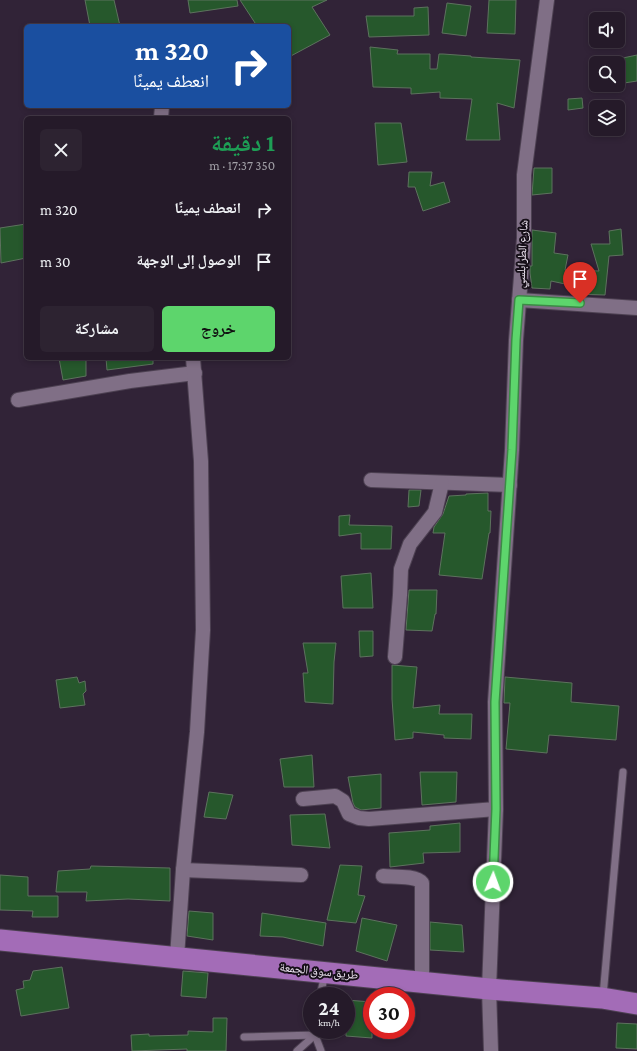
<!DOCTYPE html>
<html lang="ar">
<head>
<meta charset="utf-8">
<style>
	body { margin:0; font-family:"Crimson Pro","Noto Naskh Arabic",serif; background:#2d2331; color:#f1f3f6; direction:rtl; height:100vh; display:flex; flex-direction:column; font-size:15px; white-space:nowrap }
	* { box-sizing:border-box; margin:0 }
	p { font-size:13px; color:#a3a1a8 }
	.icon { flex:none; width:22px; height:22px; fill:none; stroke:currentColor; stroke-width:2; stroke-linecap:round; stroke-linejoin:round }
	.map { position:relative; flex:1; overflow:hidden; direction:ltr }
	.side { position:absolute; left:24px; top:116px; width:267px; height:244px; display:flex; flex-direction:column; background:#251a29; border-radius:6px; box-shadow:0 2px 6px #0003,0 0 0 1px #423846; direction:rtl }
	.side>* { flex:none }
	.hud { position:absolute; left:24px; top:24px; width:267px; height:84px; border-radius:6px; box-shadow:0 2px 6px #0003,0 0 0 1px #423846; direction:rtl; background:#1a4fa0; color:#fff; overflow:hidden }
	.fabs { position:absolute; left:589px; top:12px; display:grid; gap:8px }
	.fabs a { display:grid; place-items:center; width:36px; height:36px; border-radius:6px; background:#251a29; box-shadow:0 2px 6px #0003,0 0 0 1px #423846; font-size:20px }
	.speed { position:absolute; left:303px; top:987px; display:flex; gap:8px; font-size:20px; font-weight:700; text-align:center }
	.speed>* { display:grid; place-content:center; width:52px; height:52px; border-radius:50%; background:#251a29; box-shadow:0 2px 6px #0003,0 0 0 1px #423846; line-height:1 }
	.speed small { font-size:10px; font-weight:400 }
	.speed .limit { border:6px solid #d22; background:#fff; color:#111 }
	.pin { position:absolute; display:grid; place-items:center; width:34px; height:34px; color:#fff; margin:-41px -17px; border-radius:50% 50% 50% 0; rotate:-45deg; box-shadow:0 0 4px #0007 }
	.pin .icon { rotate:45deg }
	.me { position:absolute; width:44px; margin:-22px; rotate:2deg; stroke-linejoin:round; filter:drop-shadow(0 0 3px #0008) }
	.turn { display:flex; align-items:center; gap:14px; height:84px; padding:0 16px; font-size:18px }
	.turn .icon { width:52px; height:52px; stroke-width:2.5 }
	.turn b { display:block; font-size:28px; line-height:34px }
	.round { display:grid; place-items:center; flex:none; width:42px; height:42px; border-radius:6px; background:#2d2331 }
	.summary { display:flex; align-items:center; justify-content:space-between; height:68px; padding:0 16px }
	h1 { font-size:24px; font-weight:700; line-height:30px; color:#1e9e55 }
	.cta { display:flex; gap:8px; margin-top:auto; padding:8px 16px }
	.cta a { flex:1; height:46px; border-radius:6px; background:#5dd56c; color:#111; font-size:16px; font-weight:700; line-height:46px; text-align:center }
	.cta a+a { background:#2d2331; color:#f1f3f6 }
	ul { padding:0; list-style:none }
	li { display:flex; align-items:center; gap:12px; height:52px; padding:0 16px }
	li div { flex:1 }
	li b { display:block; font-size:15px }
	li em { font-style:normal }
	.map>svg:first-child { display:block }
	.building { fill:#26582c; stroke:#5d725e }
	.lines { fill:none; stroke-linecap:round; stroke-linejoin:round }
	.lane-casing { stroke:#4d4152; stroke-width:9 }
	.street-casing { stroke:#4d4152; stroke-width:16 }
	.primary-casing { stroke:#4d4152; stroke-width:23 }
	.lane { stroke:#806f86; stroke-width:7 }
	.street { stroke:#806f86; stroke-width:14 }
	.primary { stroke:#a36cb7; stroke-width:21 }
	.route-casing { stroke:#3c8a46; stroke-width:10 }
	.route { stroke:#5dd56c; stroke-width:7 }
	.labels { text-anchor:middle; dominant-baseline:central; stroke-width:4; stroke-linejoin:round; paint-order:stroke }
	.street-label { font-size:12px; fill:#f3eaf7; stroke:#160f18 }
</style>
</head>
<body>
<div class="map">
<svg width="637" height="1051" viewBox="0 0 637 1051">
	<rect width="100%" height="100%" fill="#312337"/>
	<g class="building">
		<path d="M 85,0 L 114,0 L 120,26 L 90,26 Z"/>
		<path d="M 188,0 L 237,0 L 238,6 L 190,13 Z"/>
		<path d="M 240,0 L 327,0 L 312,7 L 330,35 L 289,57 L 289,26 L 257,26 Z"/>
		<path d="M 489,0 L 516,0 L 515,34 L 487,33 Z"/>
		<path d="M 447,3 L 471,6 L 466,36 L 442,33 Z"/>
		<path d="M 428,7 L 429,35 L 369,37 L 366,16 L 414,16 L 414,8 Z"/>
		<path d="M 370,47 L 398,50 L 397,54 L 430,54 L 430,69 L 437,69 L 439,54 L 443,54 L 471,56 L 471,57 L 520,60 L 514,108 L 497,103 L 500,140 L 466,140 L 472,99 L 440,98 L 440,92 L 411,94 L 411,88 L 373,87 Z"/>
		<path d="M 637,55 L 637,81 L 618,84 L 618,59 Z"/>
		<path d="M 582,98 L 583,108 L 568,110 L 568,99 Z"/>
		<path d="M 375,123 L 401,123 L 407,162 L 378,165 Z"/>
		<path d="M 534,168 L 552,168 L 552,193 L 532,195 Z"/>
		<path d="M 409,172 L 432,172 L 430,186 L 444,182 L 450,202 L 423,211 L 415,187 L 408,187 Z"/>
		<path d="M 26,224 L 26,258 L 1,263 L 0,228 Z"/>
		<path d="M 621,229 L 623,255 L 609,256 L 605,295 L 571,294 L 570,285 L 551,281 L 550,289 L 532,288 L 530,273 L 530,266 L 532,266 L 532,230 L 556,233 L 554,253 L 568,255 L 565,270 L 599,271 L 591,244 L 610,244 L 609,231 Z"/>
		<path d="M 59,358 L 86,358 L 86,376 L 63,380 Z"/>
		<path d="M 106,358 L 153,358 L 153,364 L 107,370 Z"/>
		<path d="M 409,490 L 421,490 L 419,506 L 408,507 Z"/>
		<path d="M 488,493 L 488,511 L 491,511 L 490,533 L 489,533 L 482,579 L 439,575 L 445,533 L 433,533 L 434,527 L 443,514 L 449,496 L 466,495 L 466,494 Z"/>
		<path d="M 350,515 L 349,525 L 392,526 L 391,549 L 361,549 L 361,533 L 339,536 L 339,516 Z"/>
		<path d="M 371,573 L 373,608 L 343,608 L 341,576 Z"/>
		<path d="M 409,590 L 437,590 L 436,614 L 435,614 L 432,631 L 406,630 Z"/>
		<path d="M 359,631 L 373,631 L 373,656 L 360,657 Z"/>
		<path d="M 303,643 L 336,643 L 334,662 L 333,704 L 305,702 L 303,673 L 308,673 Z"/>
		<path d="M 392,665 L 417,667 L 413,708 L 440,705 L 439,714 L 472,714 L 471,739 L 444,738 L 444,735 L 413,732 L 413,738 L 395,740 L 392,699 Z"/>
		<path d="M 77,677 L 79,683 L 85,681 L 86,691 L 83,694 L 85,705 L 60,708 L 56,680 Z"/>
		<path d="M 505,677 L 572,683 L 571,702 L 619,706 L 616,740 L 549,735 L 547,753 L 506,749 L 510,703 L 504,703 Z"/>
		<path d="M 312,755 L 314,787 L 284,787 L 280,759 Z"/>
		<path d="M 420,772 L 457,772 L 456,802 L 422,805 Z"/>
		<path d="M 381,774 L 381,808 L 361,810 L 355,807 L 353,803 L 348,777 Z"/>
		<path d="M 209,792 L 233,795 L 226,819 L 204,817 Z"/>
		<path d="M 325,814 L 330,848 L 292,845 L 290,815 Z"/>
		<path d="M 460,823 L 460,852 L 423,853 L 424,863 L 390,867 L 389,833 L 430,830 L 430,826 Z"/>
		<path d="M 340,865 L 362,866 L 358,895 L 365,896 L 356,923 L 327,920 Z"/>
		<path d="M 91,866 L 170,868 L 170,901 L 128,899 L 86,901 L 87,892 L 56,892 L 58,871 L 90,869 Z"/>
		<path d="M 0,875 L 28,877 L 28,896 L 58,896 L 58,917 L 32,917 L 33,911 L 0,910 Z"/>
		<path d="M 189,911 L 213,913 L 213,940 L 187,936 Z"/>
		<path d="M 262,913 L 326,923 L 323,946 L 283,937 L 260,936 Z"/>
		<path d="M 362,918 L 397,925 L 387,961 L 356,951 Z"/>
		<path d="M 430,922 L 462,925 L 464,952 L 430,950 Z"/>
		<path d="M 62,967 L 69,1008 L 21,1016 L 16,990 L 24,988 L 23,981 L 30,980 L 33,971 Z"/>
		<path d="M 183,971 L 208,973 L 206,998 L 181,996 Z"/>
		<path d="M 346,1000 L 372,1002 L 372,1038 L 346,1036 Z"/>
		<path d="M 213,1018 L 227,1018 L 226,1051 L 187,1051 L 187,1049 L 132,1051 L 131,1035 L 149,1034 L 149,1036 L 188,1035 L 188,1031 L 213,1032 Z"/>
		<path d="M 617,1023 L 637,1024 L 637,1049 L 616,1048 Z"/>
	</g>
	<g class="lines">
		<g class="lane-casing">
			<g id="lane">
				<path d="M 320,996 L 325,974"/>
				<path d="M 603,996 L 623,772"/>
				<path d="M 315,1030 L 315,1035 L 321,1051"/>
				<path d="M 244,1037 L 315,1035"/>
				<path d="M 297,1051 L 315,1035"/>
			</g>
		</g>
		<g class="street-casing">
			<g id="street">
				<path d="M 161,118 L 162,106"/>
				<path d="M 519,300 L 637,308"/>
				<path d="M 18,400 L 130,381 L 195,373"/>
				<path d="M 371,480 L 510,485"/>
				<path d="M 395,657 L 400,595 L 401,569 L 410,544 L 435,512 L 442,483"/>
				<path d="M 303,799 L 335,796 L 343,801 L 349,814 L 359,818 L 369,819 L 496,809"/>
				<path d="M 183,870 L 301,875"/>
				<path d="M 383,876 C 392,877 416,875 422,883 L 422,982"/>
				<path d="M 177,957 L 183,870 L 197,732 L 203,630 L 201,461 L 193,358"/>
				<path d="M 491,1051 L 489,989 L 496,809 L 495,702 L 512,450 L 516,340 L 524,238 L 524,175 L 547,0"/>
			</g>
		</g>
		<g class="primary-casing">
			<path id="primary" d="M 0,940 L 489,989 L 602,998 L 637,1004"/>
		</g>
		<use href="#lane" class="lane"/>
		<use href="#street" class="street"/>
		<use href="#primary" class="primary"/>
	</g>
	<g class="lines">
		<g class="route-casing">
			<path id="route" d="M 493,882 L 496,809 L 495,702 L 512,450 L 516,340 L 519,300 L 580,303"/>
		</g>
		<use href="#route" class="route"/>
	</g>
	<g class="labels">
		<g class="street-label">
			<text transform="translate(522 254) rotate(-87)">شارع الطرابلسي</text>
			<text transform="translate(319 971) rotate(6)">طريق سوق الجمعة</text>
		</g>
	</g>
</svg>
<div class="fabs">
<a><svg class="icon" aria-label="sound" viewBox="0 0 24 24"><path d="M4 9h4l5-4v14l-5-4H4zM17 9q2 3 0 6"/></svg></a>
<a><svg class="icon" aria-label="search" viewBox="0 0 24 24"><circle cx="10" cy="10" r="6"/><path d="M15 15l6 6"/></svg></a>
<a><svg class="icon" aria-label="layers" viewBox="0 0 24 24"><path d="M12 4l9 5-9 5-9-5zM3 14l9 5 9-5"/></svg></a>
</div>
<div class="speed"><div>24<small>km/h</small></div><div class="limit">30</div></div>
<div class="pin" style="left:580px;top:303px;background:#d93025"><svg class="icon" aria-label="arrive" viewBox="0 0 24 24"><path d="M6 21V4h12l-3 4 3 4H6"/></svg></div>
<svg class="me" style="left:493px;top:882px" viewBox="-20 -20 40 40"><circle r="17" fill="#5dd56c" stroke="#fff" stroke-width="3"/><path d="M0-11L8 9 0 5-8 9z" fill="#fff"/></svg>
<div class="hud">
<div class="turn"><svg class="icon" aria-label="right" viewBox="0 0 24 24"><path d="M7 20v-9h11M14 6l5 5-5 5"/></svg><div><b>320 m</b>انعطف يمينًا</div></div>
</div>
<section class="side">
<div class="summary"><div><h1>1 دقيقة</h1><p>350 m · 17:37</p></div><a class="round"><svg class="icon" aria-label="close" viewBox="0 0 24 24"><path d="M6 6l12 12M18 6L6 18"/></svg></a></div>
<ul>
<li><svg class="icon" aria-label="right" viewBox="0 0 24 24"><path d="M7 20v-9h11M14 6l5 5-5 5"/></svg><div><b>انعطف يمينًا</b></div><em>320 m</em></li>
<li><svg class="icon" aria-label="arrive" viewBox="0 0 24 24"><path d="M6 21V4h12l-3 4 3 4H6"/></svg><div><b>الوصول إلى الوجهة</b></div><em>30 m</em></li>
</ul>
<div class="cta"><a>خروج</a><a>مشاركة</a></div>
</section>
</div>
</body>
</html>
